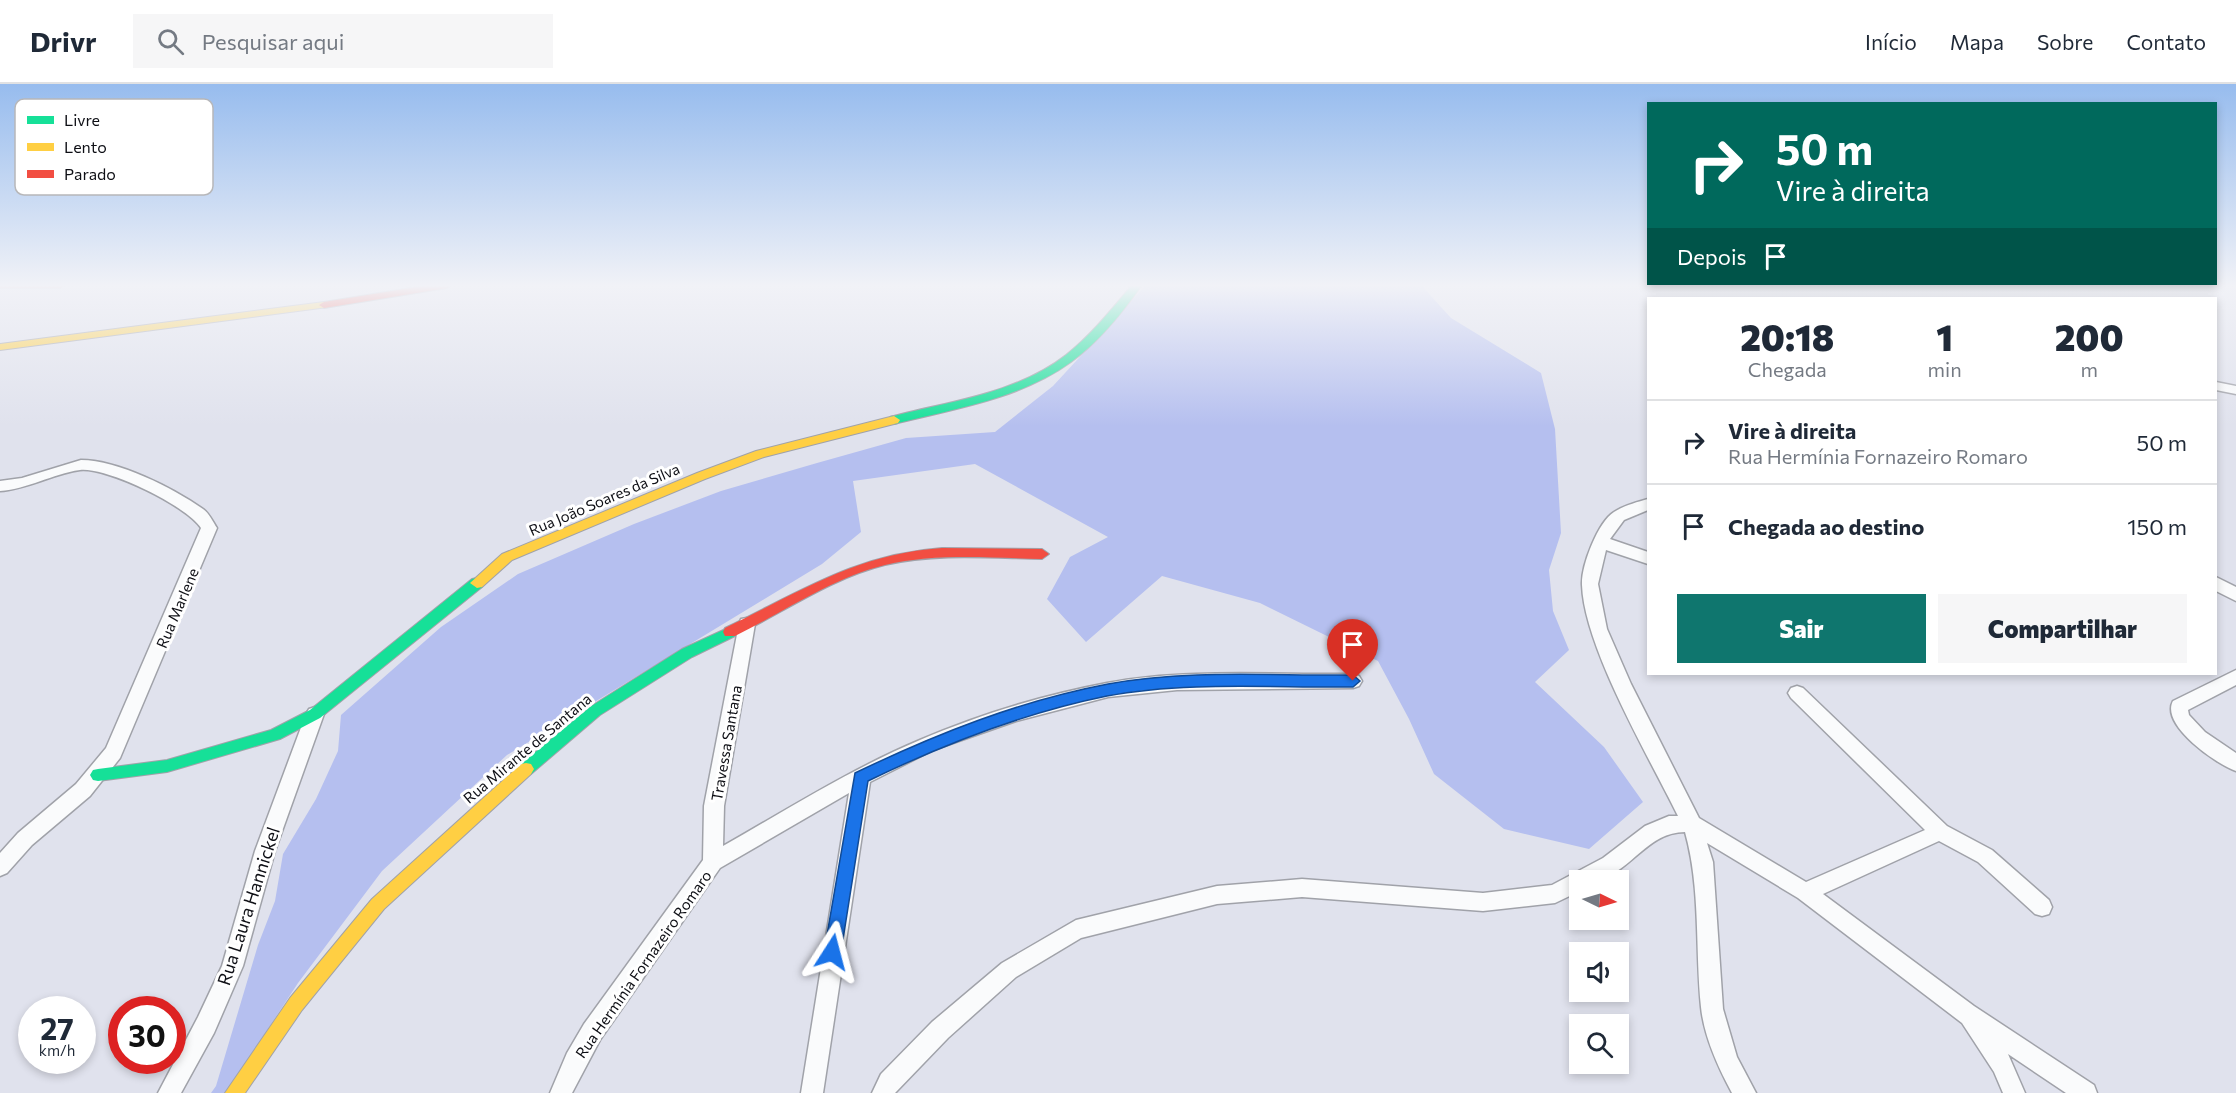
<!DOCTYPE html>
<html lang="pt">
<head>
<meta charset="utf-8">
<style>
	body { margin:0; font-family:Commissioner,sans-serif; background:#f6f6f7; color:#1f2937; height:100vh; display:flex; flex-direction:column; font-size:22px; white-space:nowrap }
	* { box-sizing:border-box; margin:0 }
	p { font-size:20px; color:#747a83 }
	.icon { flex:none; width:33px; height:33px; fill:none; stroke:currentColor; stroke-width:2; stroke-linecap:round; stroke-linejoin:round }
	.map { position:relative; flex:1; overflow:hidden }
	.side { position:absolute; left:1647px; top:213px; width:570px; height:378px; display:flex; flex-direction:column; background:#fff; border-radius:0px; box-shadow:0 3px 9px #0003 }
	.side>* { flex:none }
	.hud { position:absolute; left:1647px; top:18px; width:570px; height:183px; border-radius:0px; box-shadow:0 3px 9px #0003; background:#00695c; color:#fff; overflow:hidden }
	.needle { width:39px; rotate:95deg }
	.fabs { position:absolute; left:1569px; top:786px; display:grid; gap:12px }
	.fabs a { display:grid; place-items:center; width:60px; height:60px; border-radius:0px; background:#fff; box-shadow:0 3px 9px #0003; font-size:30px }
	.speed { position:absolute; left:18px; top:912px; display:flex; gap:12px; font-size:30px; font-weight:700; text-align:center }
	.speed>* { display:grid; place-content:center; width:78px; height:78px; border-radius:50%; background:#fff; box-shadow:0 3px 9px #0003; line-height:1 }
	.speed small { font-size:15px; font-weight:400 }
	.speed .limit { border:9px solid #d22; background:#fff; color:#111 }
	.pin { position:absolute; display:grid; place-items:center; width:51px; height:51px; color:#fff; margin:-62px -26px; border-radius:50% 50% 50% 0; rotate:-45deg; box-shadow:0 0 6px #0007 }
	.pin .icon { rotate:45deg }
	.me { position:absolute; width:66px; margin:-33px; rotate:9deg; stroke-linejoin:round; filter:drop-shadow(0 0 4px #0008) }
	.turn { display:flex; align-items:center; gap:21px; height:126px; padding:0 30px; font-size:27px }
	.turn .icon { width:78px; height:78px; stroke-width:2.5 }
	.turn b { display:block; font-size:42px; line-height:51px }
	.then { display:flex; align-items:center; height:57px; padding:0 30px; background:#0003; gap:12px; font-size:22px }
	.eta { display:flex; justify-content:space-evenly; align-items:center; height:102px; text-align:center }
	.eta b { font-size:36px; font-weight:800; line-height:42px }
	.action { display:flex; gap:12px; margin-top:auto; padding:12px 30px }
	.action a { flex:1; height:69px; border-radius:0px; background:#0f766e; color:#fff; font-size:24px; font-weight:800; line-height:69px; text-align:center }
	.action a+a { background:#f6f6f7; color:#1f2937 }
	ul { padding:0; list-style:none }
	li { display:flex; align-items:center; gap:18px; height:84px; padding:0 30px; border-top:2px solid #e0e1e3 }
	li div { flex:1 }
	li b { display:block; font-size:22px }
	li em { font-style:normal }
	header { display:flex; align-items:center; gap:36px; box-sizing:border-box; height:84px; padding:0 30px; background:#fff; border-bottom:2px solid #e0e1e3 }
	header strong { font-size:28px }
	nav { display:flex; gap:33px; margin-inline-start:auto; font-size:21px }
	.search { width:420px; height:54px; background:#f6f6f7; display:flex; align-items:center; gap:15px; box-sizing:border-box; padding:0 21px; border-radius:0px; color:#747a83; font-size:22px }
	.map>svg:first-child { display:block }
	.forest { fill:#b5bfef }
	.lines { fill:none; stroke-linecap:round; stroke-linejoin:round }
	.street-casing { stroke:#a0a2a9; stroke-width:3 }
	.fast-casing { stroke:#a0a2a9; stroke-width:2 }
	.slow-casing { stroke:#a0a2a9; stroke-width:2 }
	.jam-casing { stroke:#a0a2a9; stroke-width:2 }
	.street { fill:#fafbfc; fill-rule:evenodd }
	.fast { fill:#16e098; fill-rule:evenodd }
	.slow { fill:#ffcf43; fill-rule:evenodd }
	.jam { fill:#f24e42; fill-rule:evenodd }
	.route { fill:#1a73e8; stroke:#114b97; stroke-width:1.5 }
	.labels { text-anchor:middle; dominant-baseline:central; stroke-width:6; stroke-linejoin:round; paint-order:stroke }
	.street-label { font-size:15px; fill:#0e0f15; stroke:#fff }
	.near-street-label { font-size:18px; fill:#0e0f15; stroke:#fff }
	.key { fill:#fff; stroke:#b7b7b9; stroke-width:1.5 }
	.key-label { font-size:16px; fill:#0e0f15 }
</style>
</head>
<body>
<header>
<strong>Drivr</strong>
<div class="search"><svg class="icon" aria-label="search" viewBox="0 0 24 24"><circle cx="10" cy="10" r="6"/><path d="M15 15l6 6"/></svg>Pesquisar aqui</div>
<nav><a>Início</a><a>Mapa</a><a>Sobre</a><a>Contato</a></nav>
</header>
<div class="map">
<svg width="2236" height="1009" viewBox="0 0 2236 1009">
	<rect width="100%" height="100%" fill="#e0e2ed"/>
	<path class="forest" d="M 1146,201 L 1421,201 L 1451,234 L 1541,289 L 1555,345 L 1561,449 L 1549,486 L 1553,527 L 1569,566 L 1535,598 L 1604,663 L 1643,718 L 1589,765 L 1504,745 L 1434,690 L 1409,635 L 1378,577 L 1260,519 L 1162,492 L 1086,558 L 1047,515 L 1070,473 L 1108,453 L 975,380 L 853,397 L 861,448 L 822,480 L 507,671 L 382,787 L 298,899 L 226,1009 L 211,1009 L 216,1002 L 258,861 L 275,817 L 283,770 L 316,715 L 338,667 L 341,631 L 441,543 L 518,490 L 634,440 L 721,407 L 817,379 L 906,354 L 995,348 L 1053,302 Z"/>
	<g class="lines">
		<g class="street-casing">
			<g id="street">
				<path d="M 2216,298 L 2236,302 L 2236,310 L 2216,306 Z"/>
				<path d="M 81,376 C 118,376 173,404 203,425 C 209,429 213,438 217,444 L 120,674 L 90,712 L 32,761 L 7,789 L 0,792 L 0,769 L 18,749 L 76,700 L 106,664 L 201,444 C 187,422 107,383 80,386 C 52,390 28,405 0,407 L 0,397 L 22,394 Z"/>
				<path d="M 1648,415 L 1648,426 L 1624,436 L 1610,455 L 1648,468 L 1648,480 L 1606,466 L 1598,500 L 1607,545 L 1631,600 L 1699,734 L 1806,798 L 1925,746 L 1791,614 L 1788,609 L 1791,604 L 1797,602 L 1803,604 L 1947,742 L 1992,766 L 2049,816 L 2052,823 L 2049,830 L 2042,832 L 2035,830 L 1978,778 L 1939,757 L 1823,810 L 1974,922 L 2094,1001 L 2097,1009 L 2066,1009 L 2008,970 L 2025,1009 L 2003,1009 L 1994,988 L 1962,939 L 1798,814 L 1707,759 L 1713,778 L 1723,925 L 1737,973 L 1756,1009 L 1732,1009 C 1718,983 1704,953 1701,923 C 1695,865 1701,805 1685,748 C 1648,748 1632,786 1599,796 C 1593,798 1585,796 1580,796 L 1580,807 L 1555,819 L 1483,827 L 1302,813 L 1217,820 L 1081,854 L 1016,893 L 948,954 L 895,1009 L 872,1009 L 881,990 L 932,938 L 1002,879 L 1076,836 L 1217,802 L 1302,795 L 1483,809 L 1552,801 L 1603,774 L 1645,742 L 1669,732 L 1678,732 C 1649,673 1584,563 1582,501 C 1581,482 1598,438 1614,428 C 1623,422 1637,418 1648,415 Z"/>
				<path d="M 2216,493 L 2236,503 L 2236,517 L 2216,507 Z"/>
				<path d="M 747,534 L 753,535 L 755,540 L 724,722 L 723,762 C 788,725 851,685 920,656 C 978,631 1044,611 1107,599 C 1183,584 1275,591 1353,590 L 1359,592 L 1362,597 L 1359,602 L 1353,604 L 1177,606 L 1108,613 L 1016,637 L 933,666 L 870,698 L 823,1009 L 801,1009 L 849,709 L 720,784 L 600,956 L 572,1009 L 550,1009 L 567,969 L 584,940 L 703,776 L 704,722 L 739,540 L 741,535 Z"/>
				<path d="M 2236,586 L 2236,601 L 2188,626 L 2189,631 L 2205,648 L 2236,669 L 2236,687 C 2216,680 2160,641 2173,617 Z"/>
				<path d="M 315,623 L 321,625 L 324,630 L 275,767 L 243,882 L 214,949 L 181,1009 L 158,1009 L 198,933 L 222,882 L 255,767 L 306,630 L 309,625 Z"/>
			</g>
		</g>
		<g class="fast-casing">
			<g id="fast">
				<path d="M 1132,201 L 1142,201 C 1122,229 1099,258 1071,278 C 1020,315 954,325 894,340 L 888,336 L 890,333 C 949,317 1016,310 1066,271 C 1091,251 1111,226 1132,201 Z"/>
				<path d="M 477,494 L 482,495 L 484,499 L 482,503 L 320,634 L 280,655 L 167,688 L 98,697 L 93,696 L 90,691 L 93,686 L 98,685 L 167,676 L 271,646 L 310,626 L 472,495 Z"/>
				<path d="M 730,543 L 735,544 L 737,548 L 735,552 L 692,573 L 600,631 L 531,690 L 526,691 L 521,690 L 518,685 L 521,680 L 590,623 L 682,565 Z"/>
			</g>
		</g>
		<g class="slow-casing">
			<g id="slow">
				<path d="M 324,218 L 328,219 L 328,223 L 0,266 L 0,260 Z"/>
				<path d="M 894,332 L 900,336 L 898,339 L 764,373 L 705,395 L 512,476 L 482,503 L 477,504 L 470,499 L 502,470 L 697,389 L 756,367 Z"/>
				<path d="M 526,679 L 531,680 L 534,685 L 531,690 L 384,825 L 302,926 L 245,1009 L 225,1009 L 290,914 L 372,815 L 521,680 Z"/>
			</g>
		</g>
		<g class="jam-casing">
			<g id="jam">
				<path d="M 0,201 L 65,201 L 60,204 L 0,204 Z"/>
				<path d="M 429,201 L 452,201 L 447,204 L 324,224 L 319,221 L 324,218 Z"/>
				<path d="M 942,464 L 1042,465 L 1049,470 L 1042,475 C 990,474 936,469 885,481 C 832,494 784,528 735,552 L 725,552 L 723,548 L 725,544 C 800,508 856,470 942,464 Z"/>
			</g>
		</g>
		<use href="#street" class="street"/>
		<use href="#fast" class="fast"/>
		<use href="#slow" class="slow"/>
		<use href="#jam" class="jam"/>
	</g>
	<linearGradient id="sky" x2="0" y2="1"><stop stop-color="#97bcee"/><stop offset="0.59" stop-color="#f1f2f7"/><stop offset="1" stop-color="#f1f2f7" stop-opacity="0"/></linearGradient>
	<rect width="2236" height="342" fill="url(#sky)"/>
	<path class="route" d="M 1353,591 L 1360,597 L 1353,603 C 1274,604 1185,597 1107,612 C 1023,629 944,660 868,697 L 841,868 L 839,874 L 832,877 L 826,874 L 824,868 L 855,689 C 936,650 1019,617 1108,600 C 1187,585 1272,592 1353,591 Z"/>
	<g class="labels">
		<g class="street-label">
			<text transform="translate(604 415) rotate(-23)">Rua João Soares da Silva</text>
			<text transform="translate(177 524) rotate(-67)">Rua Marlene</text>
			<text transform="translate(726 659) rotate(-80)">Travessa Santana</text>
			<text transform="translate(527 664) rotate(-40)">Rua Mirante de Santana</text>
			<text transform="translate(643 880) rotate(-55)">Rua Hermínia Fornazeiro Romaro</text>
		</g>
		<g class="near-street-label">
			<text transform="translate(248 822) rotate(-72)">Rua Laura Hannickel</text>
		</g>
	</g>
	<rect x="15" y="15" width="198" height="96" rx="9" class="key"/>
	<rect x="27" y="32" width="27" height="8" fill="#16e098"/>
	<rect x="27" y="59" width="27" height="8" fill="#ffcf43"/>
	<rect x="27" y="86" width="27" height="8" fill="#f24e42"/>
	<g class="key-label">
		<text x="64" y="42">Livre</text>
		<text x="64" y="69">Lento</text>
		<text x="64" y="96">Parado</text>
	</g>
</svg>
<div class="fabs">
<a><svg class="needle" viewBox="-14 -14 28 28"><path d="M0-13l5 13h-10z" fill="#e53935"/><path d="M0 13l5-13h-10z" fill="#747a83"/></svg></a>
<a><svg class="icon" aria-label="sound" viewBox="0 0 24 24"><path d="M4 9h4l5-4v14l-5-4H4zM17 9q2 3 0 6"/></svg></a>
<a><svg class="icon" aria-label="search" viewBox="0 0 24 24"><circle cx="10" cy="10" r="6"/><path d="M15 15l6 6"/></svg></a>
</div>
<div class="speed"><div>27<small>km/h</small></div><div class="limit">30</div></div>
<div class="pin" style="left:1353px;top:597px;background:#d93025"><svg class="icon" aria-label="arrive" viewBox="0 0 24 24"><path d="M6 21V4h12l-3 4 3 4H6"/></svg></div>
<svg class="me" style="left:832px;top:868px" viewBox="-20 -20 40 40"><path d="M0-17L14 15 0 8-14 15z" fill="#1a73e8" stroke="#fff" stroke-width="4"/></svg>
<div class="hud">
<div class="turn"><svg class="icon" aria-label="right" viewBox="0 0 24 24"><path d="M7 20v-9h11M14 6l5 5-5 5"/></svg><div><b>50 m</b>Vire à direita</div></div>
<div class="then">Depois<svg class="icon" aria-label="arrive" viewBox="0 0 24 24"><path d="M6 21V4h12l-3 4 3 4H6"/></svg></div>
</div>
<section class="side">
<div class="eta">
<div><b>20:18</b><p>Chegada</p></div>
<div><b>1</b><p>min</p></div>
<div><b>200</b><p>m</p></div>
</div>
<ul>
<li><svg class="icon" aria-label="right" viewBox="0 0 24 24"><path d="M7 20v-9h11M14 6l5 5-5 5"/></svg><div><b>Vire à direita</b><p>Rua Hermínia Fornazeiro Romaro</p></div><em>50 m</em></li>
<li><svg class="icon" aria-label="arrive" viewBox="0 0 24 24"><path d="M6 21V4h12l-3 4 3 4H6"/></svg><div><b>Chegada ao destino</b></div><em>150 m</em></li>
</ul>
<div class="action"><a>Sair</a><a>Compartilhar</a></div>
</section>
</div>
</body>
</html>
